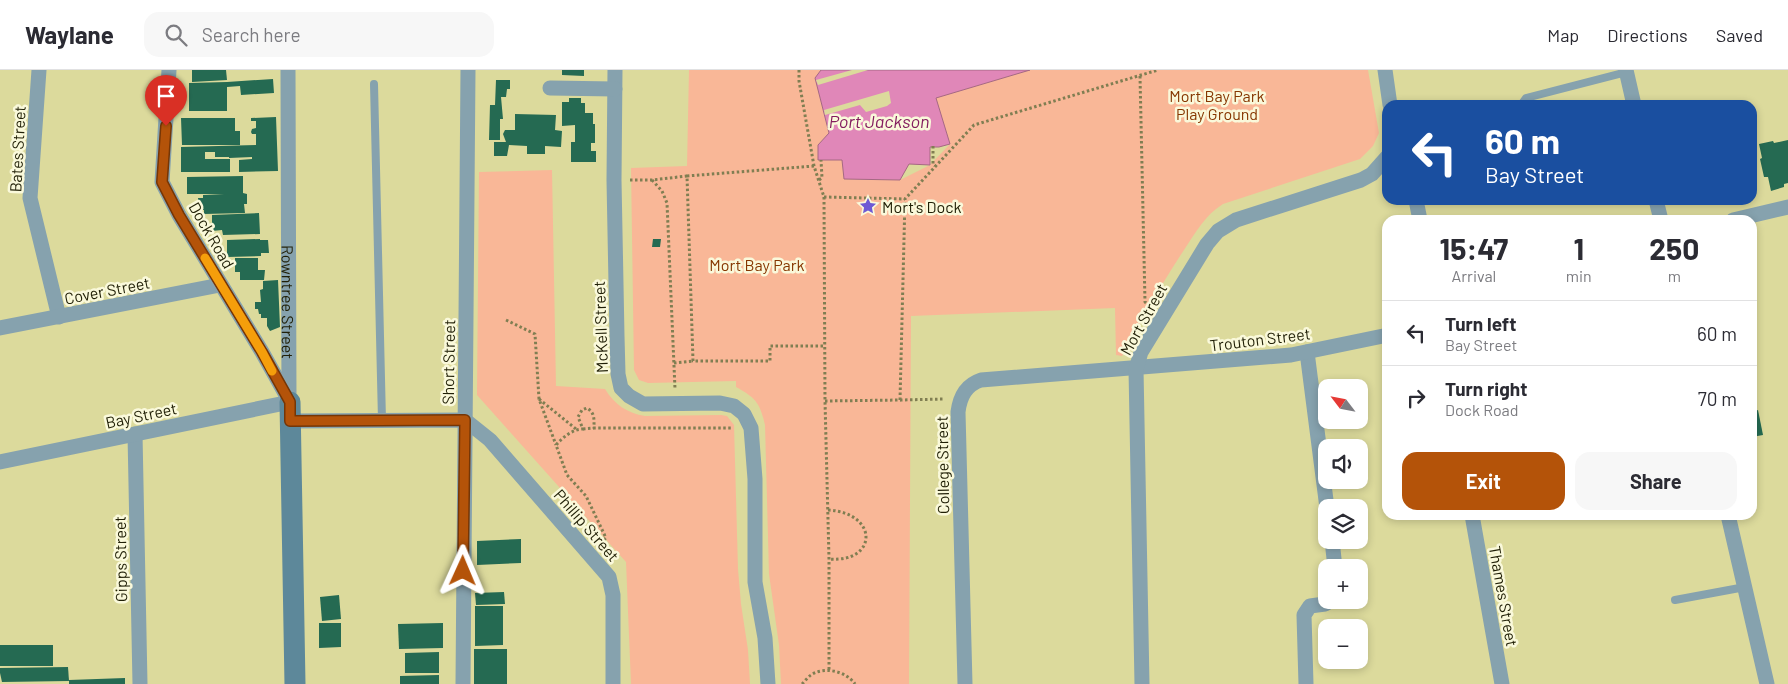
<!DOCTYPE html>
<html lang="en">
<head>
<meta charset="utf-8">
<style>
	body { margin:0; font-family:Barlow,sans-serif; background:#f7f7f7; color:#2b2b33; height:100vh; display:flex; flex-direction:column; font-size:19px; white-space:nowrap }
	* { box-sizing:border-box; margin:0 }
	p { font-size:16px; color:#7c7c81 }
	.icon { flex:none; width:28px; height:28px; fill:none; stroke:currentColor; stroke-width:2; stroke-linecap:round; stroke-linejoin:round }
	.map { position:relative; flex:1; overflow:hidden }
	.side { position:absolute; left:1382px; top:145px; width:375px; height:305px; display:flex; flex-direction:column; background:#fff; border-radius:15px; box-shadow:0 2px 8px #0003 }
	.side>* { flex:none }
	.banner { position:absolute; left:1382px; top:30px; width:375px; height:105px; border-radius:15px; box-shadow:0 2px 8px #0003; background:#1a4fa0; color:#fff; overflow:hidden }
	.needle { width:32px; rotate:302deg }
	.tools { position:absolute; left:1318px; top:309px; display:grid; gap:10px }
	.tools a { display:grid; place-items:center; width:50px; height:50px; border-radius:10px; background:#fff; box-shadow:0 2px 8px #0003; font-size:25px }
	.pin { position:absolute; display:grid; place-items:center; width:42px; height:42px; color:#fff; margin:-51px -21px; border-radius:50% 50% 50% 0; rotate:-45deg; box-shadow:0 0 5px #0007 }
	.pin .icon { rotate:45deg }
	.me { position:absolute; width:55px; margin:-28px; rotate:1deg; stroke-linejoin:round; filter:drop-shadow(0 0 4px #0008) }
	.turn { display:flex; align-items:center; gap:18px; height:105px; padding:0 20px; font-size:22px }
	.turn .icon { width:65px; height:65px; stroke-width:2.5 }
	.turn b { display:block; font-size:35px; line-height:42px }
	.eta { display:flex; justify-content:space-evenly; align-items:center; height:85px; text-align:center }
	.eta b { font-size:30px; font-weight:700; line-height:35px }
	.action { display:flex; gap:10px; margin-top:auto; padding:10px 20px }
	.action a { flex:1; height:58px; border-radius:15px; background:#b45309; color:#fff; font-size:20px; font-weight:700; line-height:58px; text-align:center }
	.action a+a { background:#f7f7f7; color:#2b2b33 }
	ul { padding:0; list-style:none }
	li { display:flex; align-items:center; gap:15px; height:65px; padding:0 20px; border-top:1px solid #e1e1e2 }
	li div { flex:1 }
	li b { display:block; font-size:19px }
	li em { font-style:normal }
	header { display:flex; align-items:center; gap:30px; box-sizing:border-box; height:70px; padding:0 25px; background:#fff; border-bottom:1px solid #e1e1e2 }
	header strong { font-size:24px }
	nav { display:flex; gap:28px; margin-inline-start:auto; font-size:18px }
	.search { width:350px; height:45px; background:#f7f7f7; display:flex; align-items:center; gap:12px; box-sizing:border-box; padding:0 18px; border-radius:15px; color:#7c7c81; font-size:19px }
	.map>svg:first-child { display:block }
	.green { fill:#f9b797 }
	.water { fill:#e087b8; stroke:#a66883 }
	.pier { fill:#dcda9c }
	.building { fill:#256a52 }
	.lines { fill:none; stroke-linecap:round; stroke-linejoin:round }
	.path { stroke:#807e52; stroke-width:3; stroke-dasharray:2.5 2.5; stroke-linecap:butt }
	.lane { stroke:#86a2ae; stroke-width:8 }
	.street { stroke:#86a2ae; stroke-width:15 }
	.secondary { stroke:#5d889a; stroke-width:21 }
	.route-casing { stroke:#753606; stroke-width:12 }
	.route { stroke:#b45309; stroke-width:9 }
	.slow { stroke:#f59e0b; stroke-width:9 }
	.labels { text-anchor:middle; dominant-baseline:central; stroke-width:5; stroke-linejoin:round; paint-order:stroke }
	.park-label { font-size:16px; fill:#863600; stroke:#faf9db }
	.street-label { font-size:16px; fill:#201f06; stroke:#faf9db }
	.poi-label { font-size:16px; fill:#201f06; stroke:#faf9db; text-anchor:start }
	.water-label { font-size:18px; font-style:italic; fill:#841c5f; stroke:#faf9db }
</style>
</head>
<body>
<header>
<strong>Waylane</strong>
<div class="search"><svg class="icon" aria-label="search" viewBox="0 0 24 24"><circle cx="10" cy="10" r="6"/><path d="M15 15l6 6"/></svg>Search here</div>
<nav><a>Map</a><a>Directions</a><a>Saved</a></nav>
</header>
<div class="map">
<svg width="1788" height="614" viewBox="0 0 1788 614">
	<rect width="100%" height="100%" fill="#dcda9c"/>
	<g class="green">
		<path d="M 689,0 L 821,0 L 815,8 L 829,63 L 818,75 L 818,90 L 842,90 L 844,109 L 900,110 L 930,95 L 950,74 L 935,28 L 1030,0 L 1368,0 L 1379,63 L 1373,76 L 1360,89 L 1223,134 C 1205,145 1196,162 1184,180 C 1161,214 1142,250 1122,286 L 1116,285 L 1115,238 L 911,246 L 909,614 L 781,614 L 779,575 L 769,504 L 765,355 C 760,333 756,328 736,317 L 736,311 L 648,313 L 639,310 L 634,300 L 631,98 L 687,96 Z"/>
		<path d="M 552,100 L 556,316 L 605,319 C 615,335 627,343 645,346 L 721,345 L 727,346 L 734,355 L 738,499 L 741,534 L 748,580 L 750,614 L 631,614 L 626,492 L 477,325 L 479,102 Z"/>
	</g>
	<path class="water" d="M 821,0 L 1030,0 L 936,28 L 950,74 L 939,77 L 930,77 L 930,95 L 909,94 L 900,110 L 844,109 L 842,90 L 818,90 L 818,75 L 829,63 L 815,8 Z"/>
	<g class="pier">
		<path d="M 852,0 L 868,0 L 818,15 L 816,10 Z"/>
		<path d="M 889,21 L 891,33 L 887,36 L 866,42 L 860,35 L 825,45 L 824,40 Z"/>
	</g>
	<g class="building">
		<path d="M 192,0 L 226,0 L 227,10 L 192,12 Z"/>
		<path d="M 562,0 L 584,0 L 584,6 L 562,5 Z"/>
		<path d="M 273,9 L 274,23 L 241,25 L 240,16 L 227,17 L 227,41 L 189,41 L 189,13 L 227,12 Z"/>
		<path d="M 496,10 L 510,10 L 510,19 L 507,19 L 506,27 L 501,27 L 503,49 L 500,49 L 500,70 L 489,70 L 490,35 L 495,35 Z"/>
		<path d="M 569,28 L 581,28 L 581,33 L 585,33 L 585,43 L 593,43 L 593,54 L 595,54 L 595,73 L 591,73 L 591,81 L 596,81 L 596,92 L 571,92 L 571,72 L 575,72 L 575,55 L 562,56 L 562,32 L 569,32 Z"/>
		<path d="M 515,44 L 556,45 L 555,60 L 562,61 L 561,77 L 545,76 L 545,84 L 527,84 L 527,76 L 509,75 L 507,86 L 494,86 L 494,72 L 506,72 L 503,64 L 505,60 L 515,60 Z"/>
		<path d="M 276,47 L 278,101 L 239,102 L 239,90 L 252,89 L 252,87 L 229,88 L 229,87 L 215,87 L 215,82 L 205,82 L 205,89 L 230,89 L 230,102 L 181,102 L 181,77 L 256,75 L 256,64 L 252,64 L 251,62 L 252,59 L 256,58 L 256,51 L 251,51 L 251,48 Z"/>
		<path d="M 181,48 L 235,48 L 235,61 L 240,61 L 240,75 L 182,75 Z"/>
		<path d="M 1788,70 L 1788,113 L 1784,114 L 1784,117 L 1771,121 L 1768,107 L 1764,107 L 1760,89 L 1762,88 L 1759,74 L 1773,71 L 1774,73 Z"/>
		<path d="M 243,106 L 243,123 L 247,124 L 247,134 L 244,134 L 245,143 L 204,144 L 204,140 L 199,140 L 198,128 L 203,128 L 203,125 L 224,124 L 187,124 L 187,107 Z"/>
		<path d="M 259,143 L 260,164 L 223,165 L 222,160 L 212,161 L 212,145 Z"/>
		<path d="M 260,169 L 260,170 L 268,170 L 269,183 L 261,183 L 261,186 L 227,187 L 227,170 Z"/>
		<path d="M 653,169 L 661,169 L 660,177 L 652,177 Z"/>
		<path d="M 235,188 L 258,188 L 258,200 L 265,200 L 264,210 L 240,210 L 240,202 L 235,202 Z"/>
		<path d="M 278,210 L 280,257 L 270,261 L 267,256 L 267,248 L 261,248 L 261,244 L 259,244 L 258,239 L 255,239 L 255,232 L 261,232 L 260,220 L 263,219 L 263,211 Z"/>
		<path d="M 1758,340 L 1763,365 L 1752,367 L 1752,342 Z"/>
		<path d="M 521,469 L 521,493 L 477,495 L 477,471 Z"/>
		<path d="M 504,522 L 505,534 L 476,535 L 475,523 Z"/>
		<path d="M 339,525 L 341,549 L 322,551 L 320,527 Z"/>
		<path d="M 475,536 L 503,536 L 503,575 L 475,576 Z"/>
		<path d="M 319,553 L 341,553 L 341,577 L 319,578 Z"/>
		<path d="M 443,553 L 443,578 L 399,579 L 398,554 Z"/>
		<rect x="0" y="575" width="53" height="21"/>
		<rect x="474" y="579" width="33" height="35"/>
		<path d="M 439,582 L 439,603 L 405,603 L 405,583 Z"/>
		<path d="M 68,597 L 69,611 L 2,612 L 0,603 L 0,598 Z"/>
		<path d="M 439,605 L 439,614 L 400,614 L 400,606 Z"/>
		<path d="M 125,608 L 125,614 L 69,614 L 69,610 Z"/>
	</g>
	<g class="lines">
		<g class="path">
			<path d="M 799,0 L 799,11 L 814,96 L 824,127 L 825,331 L 829,489 L 829,601"/>
			<path d="M 1140,6 L 1145,232 L 1151,237"/>
			<path d="M 933,76 L 933,94 L 935,96"/>
			<path d="M 814,96 L 687,106 L 693,291 L 770,291 L 770,276 L 825,276"/>
			<path d="M 630,110 L 652,110 L 687,106"/>
			<path d="M 652,110 L 662,121 L 667,133 L 675,319"/>
			<path d="M 819,110 L 822,108 L 821,90"/>
			<path d="M 824,127 L 905,129"/>
			<path d="M 506,250 L 535,264 L 539,329 L 556,375"/>
			<path d="M 674,293 L 693,291"/>
			<path d="M 539,329 L 576,359"/>
			<path d="M 900,330 L 945,329"/>
			<path d="M 825,331 L 900,330 L 905,129 L 974,55 L 1158,0"/>
			<path d="M 583,359 L 594,358"/>
			<path d="M 828,440 C 879,443 878,493 829,489"/>
			<path d="M 600,473 L 606,468 L 586,426 L 567,405 L 556,375 C 563,367 573,359 583,359 L 578,347 L 582,340 L 587,338 C 595,343 594,349 594,358 L 732,358"/>
			<path d="M 802,614 C 805,611 808,607 811,605 C 824,596 846,601 855,614"/>
		</g>
		<g class="lane">
			<path d="M 374,14 L 382,350"/>
			<path d="M 1521,35 L 1526,28 L 1627,2"/>
			<path d="M 1675,530 L 1745,517"/>
		</g>
		<g class="street">
			<path d="M 39,0 L 30,128 L 59,247"/>
			<path d="M 169,0 L 162,112 L 179,145 L 262,282 L 290,332"/>
			<path id="s1" d="M 288,0 L 289,331"/>
			<path d="M 615,0 L 614,110 L 617,266 L 618,304 L 621,318 L 629,326 L 643,334 L 720,333 L 734,336 L 744,344 L 751,358 L 755,409 L 755,512 L 765,568 L 768,614"/>
			<path d="M 1385,0 L 1390,35"/>
			<path d="M 1626,0 L 1634,35"/>
			<path d="M 550,18 L 615,19"/>
			<path d="M 1416,130 L 1420,150"/>
			<path d="M 1656,130 L 1661,150"/>
			<path d="M 1733,150 L 1788,137"/>
			<path d="M 0,258 L 220,215"/>
			<path d="M 1307,282 L 1327,438"/>
			<path d="M 290,351 L 465,350 L 490,370 L 609,507 L 613,525 L 613,614"/>
			<path d="M 135,364 L 140,614"/>
			<path d="M 0,392 L 290,332"/>
			<path d="M 1472,445 L 1502,614"/>
			<path d="M 1728,445 L 1767,614"/>
			<path d="M 1332,470 L 1335,498"/>
			<path d="M 463,614 L 468,0"/>
			<path d="M 965,614 L 958,342 C 960,326 966,315 981,310 L 1291,285 L 1388,265"/>
			<path d="M 1142,614 L 1136,299 L 1141,282 L 1207,174 L 1218,161 L 1236,150 L 1361,110 L 1372,104 L 1388,86"/>
			<path d="M 1306,614 L 1304,545 L 1310,536 L 1325,534 L 1332,530"/>
		</g>
		<path class="secondary" d="M 290,332 L 295,614"/>
	</g>
	<g class="lines">
		<g class="route-casing">
			<path id="route" d="M 166,56 L 162,112 L 179,145 L 262,282 L 290,332 L 290,351 L 465,350 L 463,501"/>
		</g>
		<use href="#route" class="route"/>
		<path class="slow" d="M 205,188 L 262,282 L 272,301"/>
	</g>
	<defs>
		<g id="sight-bare" transform="scale(1.35)"><path d="M0-6L1.8-2.2L6-1.7L2.9 1.2L3.7 5.4L0 3.3L-3.7 5.4L-2.9 1.2L-6-1.7L-1.8-2.2Z" fill="#6e5ad4" stroke="#faf9db" stroke-width="2.5" paint-order="stroke"/></g>
	</defs>
	<g fill-rule="evenodd">
		<use href="#sight-bare" x="868" y="136"/>
	</g>
	<g class="labels">
		<g class="park-label">
			<text x="1217" y="25">Mort Bay Park<tspan x="1217" dy="18">Play Ground</tspan></text>
			<text x="757" y="194">Mort Bay Park</text>
		</g>
		<g class="street-label">
			<text transform="translate(17 79) rotate(-87)">Bates Street</text>
			<text transform="translate(212 165) rotate(60)">Dock Road</text>
			<text transform="translate(107 220) rotate(-11)">Cover Street</text>
			<text stroke="none"><textPath href="#s1" startOffset="232">Rowntree Street</textPath></text>
			<text transform="translate(1143 249) rotate(-61)">Mort Street</text>
			<text transform="translate(600 257) rotate(-92)">McKell Street</text>
			<text transform="translate(1260 269) rotate(-7)">Trouton Street</text>
			<text transform="translate(448 292) rotate(-89)">Short Street</text>
			<text transform="translate(141 345) rotate(-12)">Bay Street</text>
			<text transform="translate(942 395) rotate(-91)">College Street</text>
			<text transform="translate(587 455) rotate(49)">Phillip Street</text>
			<text transform="translate(120 489) rotate(-91)">Gipps Street</text>
			<text transform="translate(1504 526) rotate(80)">Thames Street</text>
		</g>
		<g class="poi-label">
			<text x="882" y="136">Mort's Dock</text>
		</g>
		<g class="water-label">
			<text x="879" y="51">Port Jackson</text>
		</g>
	</g>
</svg>
<div class="tools">
<a><svg class="needle" viewBox="-14 -14 28 28"><path d="M0-13l5 13h-10z" fill="#e53935"/><path d="M0 13l5-13h-10z" fill="#7c7c81"/></svg></a>
<a><svg class="icon" aria-label="sound" viewBox="0 0 24 24"><path d="M4 9h4l5-4v14l-5-4H4zM17 9q2 3 0 6"/></svg></a>
<a><svg class="icon" aria-label="layers" viewBox="0 0 24 24"><path d="M12 4l9 5-9 5-9-5zM3 14l9 5 9-5"/></svg></a>
<a>+</a>
<a>−</a>
</div>
<div class="pin" style="left:166px;top:56px;background:#d93025"><svg class="icon" aria-label="arrive" viewBox="0 0 24 24"><path d="M6 21V4h12l-3 4 3 4H6"/></svg></div>
<svg class="me" style="left:463px;top:501px" viewBox="-20 -20 40 40"><path d="M0-17L14 15 0 8-14 15z" fill="#b45309" stroke="#fff" stroke-width="4"/></svg>
<div class="banner">
<div class="turn"><svg class="icon" aria-label="left" viewBox="0 0 24 24"><path d="M17 20v-9H6M10 6l-5 5 5 5"/></svg><div><b>60 m</b>Bay Street</div></div>
</div>
<section class="side">
<div class="eta">
<div><b>15:47</b><p>Arrival</p></div>
<div><b>1</b><p>min</p></div>
<div><b>250</b><p>m</p></div>
</div>
<ul>
<li><svg class="icon" aria-label="left" viewBox="0 0 24 24"><path d="M17 20v-9H6M10 6l-5 5 5 5"/></svg><div><b>Turn left</b><p>Bay Street</p></div><em>60 m</em></li>
<li><svg class="icon" aria-label="right" viewBox="0 0 24 24"><path d="M7 20v-9h11M14 6l5 5-5 5"/></svg><div><b>Turn right</b><p>Dock Road</p></div><em>70 m</em></li>
</ul>
<div class="action"><a>Exit</a><a>Share</a></div>
</section>
</div>
</body>
</html>
